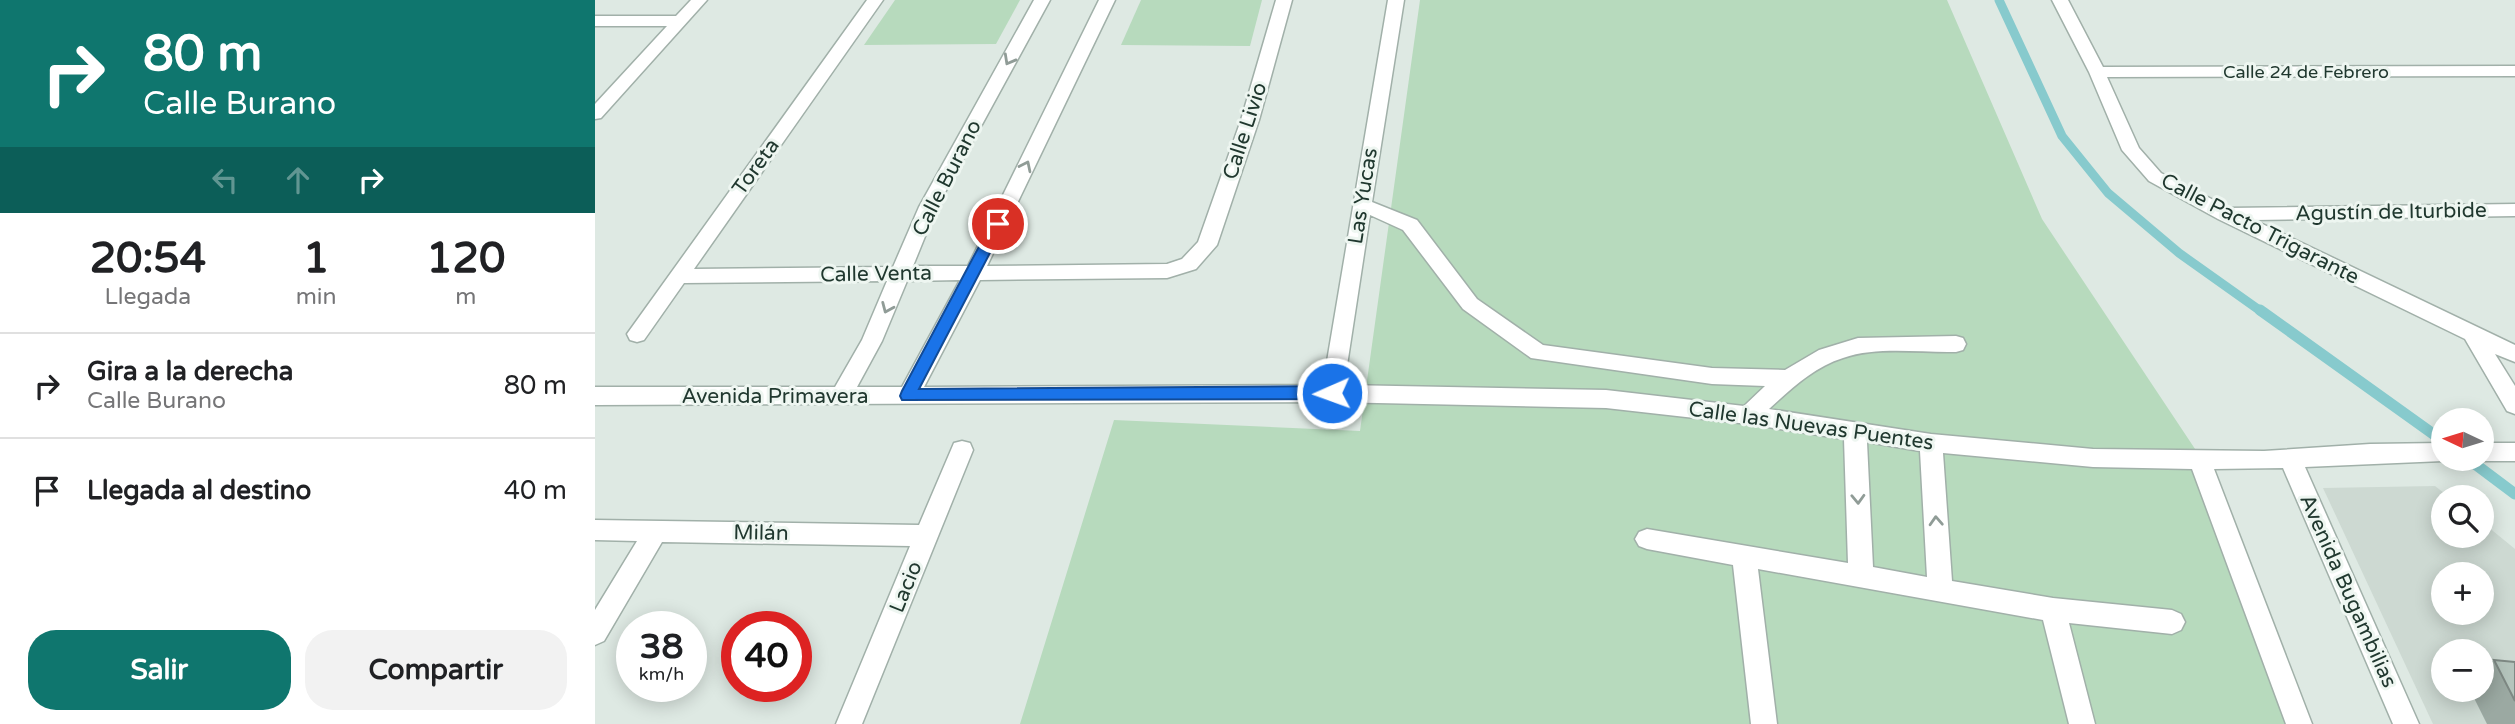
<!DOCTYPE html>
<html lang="es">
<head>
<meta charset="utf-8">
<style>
	body { margin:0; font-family:"Varela Round",sans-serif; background:#f2f2f2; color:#202124; height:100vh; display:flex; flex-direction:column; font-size:26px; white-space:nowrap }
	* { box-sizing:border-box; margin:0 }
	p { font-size:23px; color:#757577 }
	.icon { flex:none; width:38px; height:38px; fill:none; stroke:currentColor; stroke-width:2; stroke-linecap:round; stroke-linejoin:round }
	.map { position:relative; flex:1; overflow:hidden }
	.side { display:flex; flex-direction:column; background:#fff; width:595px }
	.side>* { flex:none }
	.guide { background:#0f766e; color:#fff; overflow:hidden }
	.needle { width:46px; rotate:274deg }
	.buttons { position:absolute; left:1836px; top:408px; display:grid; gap:14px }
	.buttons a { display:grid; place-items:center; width:63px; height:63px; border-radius:50%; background:#fff; box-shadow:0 4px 18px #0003; font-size:35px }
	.speed { position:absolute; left:21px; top:611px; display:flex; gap:14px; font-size:35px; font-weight:700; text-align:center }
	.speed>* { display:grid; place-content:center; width:91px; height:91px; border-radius:50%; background:#fff; box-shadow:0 4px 18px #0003; line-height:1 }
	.speed small { font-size:18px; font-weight:400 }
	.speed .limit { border:10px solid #d22; background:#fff; color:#111 }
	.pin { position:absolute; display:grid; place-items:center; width:60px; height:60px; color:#fff; margin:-30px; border:4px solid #fff; border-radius:50%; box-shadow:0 2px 7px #0007 }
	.me { position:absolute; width:77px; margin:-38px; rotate:268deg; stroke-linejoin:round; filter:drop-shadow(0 0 5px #0008) }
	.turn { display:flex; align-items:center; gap:24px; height:147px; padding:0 28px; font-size:32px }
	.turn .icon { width:91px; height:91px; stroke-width:2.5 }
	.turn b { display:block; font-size:49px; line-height:60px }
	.lanes { display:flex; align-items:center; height:66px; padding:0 28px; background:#0003; justify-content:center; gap:35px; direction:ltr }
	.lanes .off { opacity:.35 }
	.eta { display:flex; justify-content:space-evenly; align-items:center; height:119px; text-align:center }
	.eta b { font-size:42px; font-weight:700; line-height:49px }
	.cta { display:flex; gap:14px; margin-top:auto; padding:14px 28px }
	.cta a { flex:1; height:80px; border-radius:28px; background:#0f766e; color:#fff; font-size:28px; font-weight:700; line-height:80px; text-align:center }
	.cta a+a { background:#f2f2f2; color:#202124 }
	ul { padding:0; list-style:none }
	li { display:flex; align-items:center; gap:21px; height:105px; padding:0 28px; border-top:2px solid #e0e0e0 }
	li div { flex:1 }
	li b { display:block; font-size:26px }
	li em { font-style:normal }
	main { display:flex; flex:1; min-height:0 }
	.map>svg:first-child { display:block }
	.built { fill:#cdd9d2; fill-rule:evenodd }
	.green { fill:#b7dabd }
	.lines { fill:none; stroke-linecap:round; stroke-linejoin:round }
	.stream-far1 { stroke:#87cacd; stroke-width:9 }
	.stream { stroke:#87cacd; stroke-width:11 }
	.minor-casing { stroke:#a1b0a9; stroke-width:3 }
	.minor { fill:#fff; fill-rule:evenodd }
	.wall { fill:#9ba9a2 }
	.building { fill:#b4c4bc; stroke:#7e8984; stroke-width:2 }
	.oneway { stroke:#909c97 }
	.route { fill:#1a73e8; stroke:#114b97; stroke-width:2 }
	.labels { text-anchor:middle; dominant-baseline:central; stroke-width:6; stroke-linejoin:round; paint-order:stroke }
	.far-street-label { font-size:18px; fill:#20382f; stroke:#eef6f1 }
	.street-label { font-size:21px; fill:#20382f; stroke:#eef6f1 }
</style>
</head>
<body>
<main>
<section class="side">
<div class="guide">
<div class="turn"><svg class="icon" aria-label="right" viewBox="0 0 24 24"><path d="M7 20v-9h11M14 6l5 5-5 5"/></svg><div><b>80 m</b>Calle Burano</div></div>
<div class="lanes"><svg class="icon off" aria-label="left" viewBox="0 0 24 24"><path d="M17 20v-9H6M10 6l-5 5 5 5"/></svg><svg class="icon off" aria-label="ahead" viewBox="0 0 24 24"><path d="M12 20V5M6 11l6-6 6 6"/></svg><svg class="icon" aria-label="right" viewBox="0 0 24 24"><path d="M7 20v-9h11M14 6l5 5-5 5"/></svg></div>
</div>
<div class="eta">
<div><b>20:54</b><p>Llegada</p></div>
<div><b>1</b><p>min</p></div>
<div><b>120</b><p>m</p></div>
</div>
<ul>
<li><svg class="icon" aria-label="right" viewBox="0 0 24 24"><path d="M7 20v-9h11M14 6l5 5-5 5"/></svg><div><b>Gira a la derecha</b><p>Calle Burano</p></div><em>80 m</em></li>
<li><svg class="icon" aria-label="arrive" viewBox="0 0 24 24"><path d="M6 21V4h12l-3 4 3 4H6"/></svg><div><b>Llegada al destino</b></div><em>40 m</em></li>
</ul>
<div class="cta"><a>Salir</a><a>Compartir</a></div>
</section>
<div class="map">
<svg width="1920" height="724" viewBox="0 0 1920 724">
	<rect width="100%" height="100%" fill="#dee9e3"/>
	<path class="built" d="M 1840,486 L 1854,497 L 1848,497 L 1848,536 L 1886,536 L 1887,522 L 1920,549 L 1920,724 L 1838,724 L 1728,488 ZM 1848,574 L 1886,574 L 1886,612 L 1848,612 ZM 1848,651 L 1886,651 L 1886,690 L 1848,690 Z"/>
	<g class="green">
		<path d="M 300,0 L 425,0 L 401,44 L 269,45 Z"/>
		<path d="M 546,0 L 667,0 L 655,46 L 526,45 Z"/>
		<path d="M 825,0 L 1352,0 L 1447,219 L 1628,491 L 1716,724 L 425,724 L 519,420 L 765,431 Z"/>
	</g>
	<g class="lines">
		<path class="stream-far1" d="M 1404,0 L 1467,136 L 1513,193 L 1584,253 L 1667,312"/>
		<g class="stream">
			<path d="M 1665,310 L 1848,441"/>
			<path d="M 1872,458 L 1920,494"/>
		</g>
		<g class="minor-casing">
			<g id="minor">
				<path d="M 96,0 L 112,0 L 6,118 L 0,119 L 0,104 L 72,26 L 0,26 L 0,16 L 81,16 Z"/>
				<path d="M 272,0 L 288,0 L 99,269 L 298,267 L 324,207 L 439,0 L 455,0 L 342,207 L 318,266 L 373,266 L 504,0 L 520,0 L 392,266 L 572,264 L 587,259 L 603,242 L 646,120 L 681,0 L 697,0 L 664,120 L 622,245 L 601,269 L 572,278 L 385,280 L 329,387 L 728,385 L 793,0 L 809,0 L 777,202 L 822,220 L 882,299 L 948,345 L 1117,368 L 1190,370 L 1224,350 L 1263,338 L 1361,336 L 1368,338 L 1371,344 L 1368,350 L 1361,352 C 1325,353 1283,346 1248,358 C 1219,367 1196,389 1174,409 L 1336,434 L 1498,449 L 1669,451 L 1775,444 L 1848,443 L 1848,458 L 1856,458 L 1848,461 L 1710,467 L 1824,724 L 1798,724 L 1688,468 L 1619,469 L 1717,724 L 1691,724 L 1597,469 L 1498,467 L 1348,453 L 1357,581 L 1458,598 L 1577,610 L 1586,614 L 1590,622 L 1586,630 L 1577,634 L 1474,623 L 1500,724 L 1474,724 L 1448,620 L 1163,569 L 1182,724 L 1156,724 L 1138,565 L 1052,549 L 1044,546 L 1040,539 L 1044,532 L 1052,529 L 1253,563 L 1249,439 L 1153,424 L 1011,408 L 737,402 L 0,405 L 0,387 L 240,387 L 267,340 L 292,281 L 89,283 L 49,340 L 42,342 L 35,340 L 32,334 ZM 775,215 L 808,230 L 868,309 L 936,358 L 1117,384 L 1170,386 L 1149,406 L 1011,390 L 749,385 ZM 365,280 L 307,387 L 262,387 L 287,341 L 312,281 ZM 1272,442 L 1325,451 L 1332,577 L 1278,567 Z"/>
				<path d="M 1457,0 L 1473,0 L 1508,67 L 1920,66 L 1920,76 L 1512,77 L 1544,148 L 1566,173 L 1634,208 L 1920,204 L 1920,216 L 1659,220 L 1920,345 L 1920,362 L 1900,354 L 1920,386 L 1920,414 L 1912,411 L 1870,339 L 1623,219 L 1554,181 L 1527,150 L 1494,72 Z"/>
				<path d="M 367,441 L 375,443 L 378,450 L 267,724 L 241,724 L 315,546 L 67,542 L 9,641 L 0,645 L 0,610 L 42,541 L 0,540 L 0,520 L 324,525 L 359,443 Z"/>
				<path d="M 1886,443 L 1920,443 L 1920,461 L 1886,461 L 1878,459 L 1886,458 Z"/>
			</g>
		</g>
		<use href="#minor" class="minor"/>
	</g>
	<path class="wall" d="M 1899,660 L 1920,662 L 1920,724 L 1892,724 L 1875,690 L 1886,690 L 1886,668 Z"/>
	<path class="building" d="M 1899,660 L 1920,662 L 1920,701 Z"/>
	<defs><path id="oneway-chevron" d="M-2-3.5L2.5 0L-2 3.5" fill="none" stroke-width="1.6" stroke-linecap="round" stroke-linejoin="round" transform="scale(1.75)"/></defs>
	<g class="oneway">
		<use href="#oneway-chevron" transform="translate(414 60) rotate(119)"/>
		<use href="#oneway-chevron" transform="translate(431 166) rotate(-64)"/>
		<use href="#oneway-chevron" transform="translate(292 308) rotate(113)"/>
		<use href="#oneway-chevron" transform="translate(1263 499) rotate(88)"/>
		<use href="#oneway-chevron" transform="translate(1341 521) rotate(-93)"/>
	</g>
	<path class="route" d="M 403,219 L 410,224 L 324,389 L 737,386 L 743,388 L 745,393 L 743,397 L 737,399 L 307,400 L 305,396 L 307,391 L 396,224 Z"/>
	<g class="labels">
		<g class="far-street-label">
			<text x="1711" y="72">Calle 24 de Febrero</text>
		</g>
		<g class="street-label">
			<text transform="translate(650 131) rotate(-72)">Calle Livio</text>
			<text transform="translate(161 167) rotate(-54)">Toreta</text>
			<text transform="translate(352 178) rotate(-63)">Calle Burano</text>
			<text transform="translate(768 196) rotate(-81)">Las Yucas</text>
			<text transform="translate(1796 212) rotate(-1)">Agustín de Iturbide</text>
			<text transform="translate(1665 229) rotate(27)">Calle Pacto Trigarante</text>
			<text transform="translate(281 274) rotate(-1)">Calle Venta</text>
			<text x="180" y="396">Avenida Primavera</text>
			<text transform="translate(1216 426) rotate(8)">Calle las Nuevas Puentes</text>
			<text transform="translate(166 533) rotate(1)">Milán</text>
			<text transform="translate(311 587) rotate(-68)">Lacio</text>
			<text transform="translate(1753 591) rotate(66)">Avenida Bugambilias</text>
		</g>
	</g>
</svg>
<div class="buttons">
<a><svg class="needle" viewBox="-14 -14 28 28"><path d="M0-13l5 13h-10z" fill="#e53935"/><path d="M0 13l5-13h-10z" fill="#757577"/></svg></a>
<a><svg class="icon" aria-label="search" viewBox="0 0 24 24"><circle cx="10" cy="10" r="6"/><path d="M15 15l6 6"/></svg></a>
<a>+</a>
<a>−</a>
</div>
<div class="speed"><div>38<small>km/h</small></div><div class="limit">40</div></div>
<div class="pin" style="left:403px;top:224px;background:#d93025"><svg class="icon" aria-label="arrive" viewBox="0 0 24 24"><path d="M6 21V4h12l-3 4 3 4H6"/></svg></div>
<svg class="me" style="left:737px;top:393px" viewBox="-20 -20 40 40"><circle r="17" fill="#1a73e8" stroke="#fff" stroke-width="3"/><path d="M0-11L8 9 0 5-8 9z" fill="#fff"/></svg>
</div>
</main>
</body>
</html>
